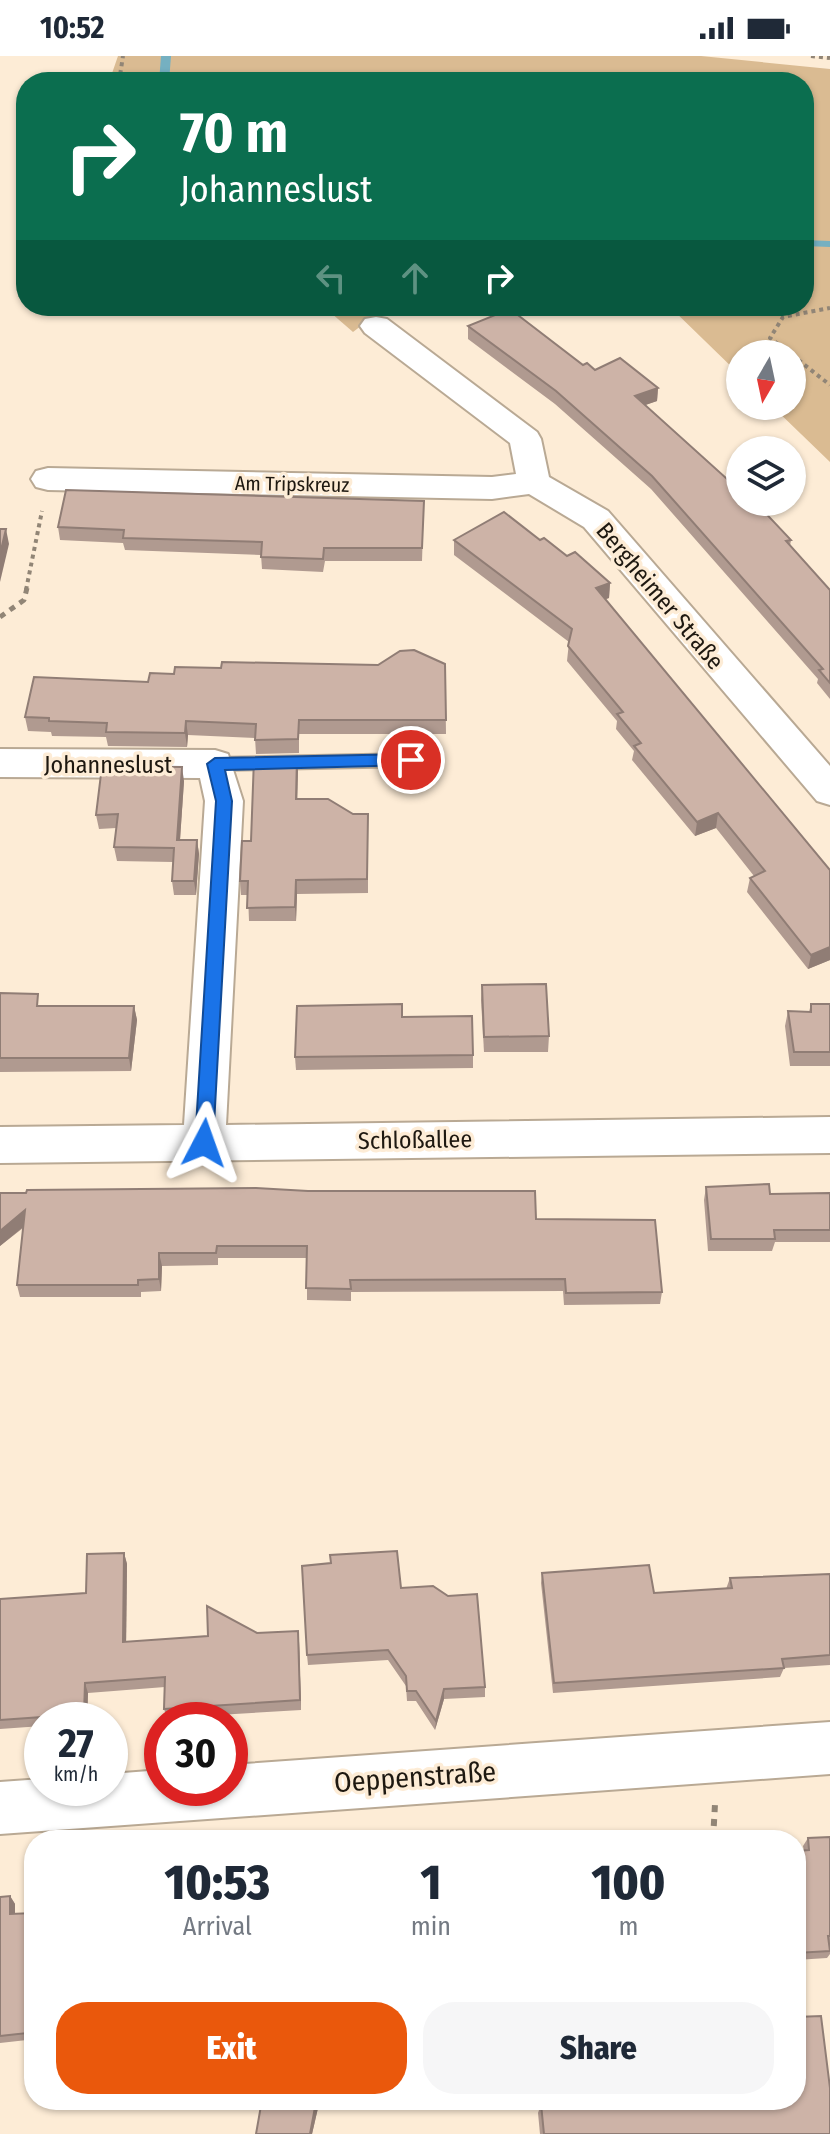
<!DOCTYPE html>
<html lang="en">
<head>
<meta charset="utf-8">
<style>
	body { margin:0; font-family:"Fira Sans Condensed",sans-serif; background:#f6f6f7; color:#1f2937; height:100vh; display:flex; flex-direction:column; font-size:30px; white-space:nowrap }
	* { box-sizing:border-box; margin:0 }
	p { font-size:26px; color:#747a83 }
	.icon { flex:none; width:44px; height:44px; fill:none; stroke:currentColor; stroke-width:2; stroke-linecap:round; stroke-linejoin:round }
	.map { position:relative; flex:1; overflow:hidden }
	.drawer { position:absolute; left:24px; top:1774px; width:782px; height:280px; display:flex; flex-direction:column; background:#fff; border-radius:32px; box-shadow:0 2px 6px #0004 }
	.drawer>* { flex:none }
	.top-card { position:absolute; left:16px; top:16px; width:798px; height:244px; border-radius:32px; box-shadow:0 2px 6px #0004; background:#0b6e4f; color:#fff; overflow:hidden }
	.needle { width:52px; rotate:189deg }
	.buttons { position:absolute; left:726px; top:284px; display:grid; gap:16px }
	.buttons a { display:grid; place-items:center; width:80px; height:80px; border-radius:50%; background:#fff; box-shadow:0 2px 6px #0004; font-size:40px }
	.speed { position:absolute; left:24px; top:1646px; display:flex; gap:16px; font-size:40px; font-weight:700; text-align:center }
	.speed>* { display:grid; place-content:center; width:104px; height:104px; border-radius:50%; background:#fff; box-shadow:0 2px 6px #0004; line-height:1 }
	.speed small { font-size:20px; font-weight:400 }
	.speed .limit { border:12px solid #d22; background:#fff; color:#111 }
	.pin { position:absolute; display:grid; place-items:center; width:68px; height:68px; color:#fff; margin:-34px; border:4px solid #fff; border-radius:50%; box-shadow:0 2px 8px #0007 }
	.me { position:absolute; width:88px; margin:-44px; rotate:4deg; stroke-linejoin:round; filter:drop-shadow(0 0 6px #0008) }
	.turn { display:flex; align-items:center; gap:28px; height:168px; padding:0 32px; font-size:36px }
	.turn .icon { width:104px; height:104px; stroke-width:2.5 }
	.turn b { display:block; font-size:56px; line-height:68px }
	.lanes { display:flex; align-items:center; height:76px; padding:0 32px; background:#0003; justify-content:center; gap:40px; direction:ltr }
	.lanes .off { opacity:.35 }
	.eta { display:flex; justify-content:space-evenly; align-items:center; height:136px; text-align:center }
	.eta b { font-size:48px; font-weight:800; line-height:56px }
	.cta { display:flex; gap:16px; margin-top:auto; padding:16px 32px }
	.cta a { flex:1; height:92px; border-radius:32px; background:#ea580c; color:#fff; font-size:32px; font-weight:800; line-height:92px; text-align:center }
	.cta a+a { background:#f6f6f7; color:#1f2937 }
	.status { display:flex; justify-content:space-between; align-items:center; height:56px; padding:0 40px; background:#fff; direction:ltr }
	.status svg { height:22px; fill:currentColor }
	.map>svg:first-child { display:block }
	.forest { fill:#dabb92 }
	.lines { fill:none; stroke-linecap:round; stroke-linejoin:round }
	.stream { fill:#75b0c1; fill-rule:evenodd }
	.lane-casing { stroke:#b9a994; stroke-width:4 }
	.street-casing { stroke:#b9a994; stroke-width:4 }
	.path-far2 { stroke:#918576; stroke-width:4; stroke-dasharray:4 4; stroke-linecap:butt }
	.path-far1 { stroke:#918576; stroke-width:5; stroke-dasharray:6 6; stroke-linecap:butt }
	.path { stroke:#918576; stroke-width:6; stroke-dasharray:7 7; stroke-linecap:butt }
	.lane { fill:#fff; fill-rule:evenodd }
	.street { fill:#fff; fill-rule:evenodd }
	.wall { fill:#b09a90 }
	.shaded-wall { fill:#907d75 }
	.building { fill:#cdb3a7; stroke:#907d75; stroke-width:2 }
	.route { fill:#1a73e8; stroke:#114b97; stroke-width:2 }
	.labels { text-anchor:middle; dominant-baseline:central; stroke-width:7; stroke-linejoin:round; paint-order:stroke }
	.far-street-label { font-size:20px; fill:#1e1810; stroke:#fdecd6 }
	.street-label { font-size:24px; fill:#1e1810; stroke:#fdecd6 }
	.near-street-label { font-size:28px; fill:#1e1810; stroke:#fdecd6 }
</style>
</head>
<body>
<div class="status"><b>10:52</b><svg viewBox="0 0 49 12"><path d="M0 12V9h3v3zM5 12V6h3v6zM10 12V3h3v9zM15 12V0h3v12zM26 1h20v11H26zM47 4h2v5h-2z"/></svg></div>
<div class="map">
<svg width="830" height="2078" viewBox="0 0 830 2078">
	<rect width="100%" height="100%" fill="#fdecd6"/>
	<g class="forest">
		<path d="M 118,0 L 701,0 L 830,13 L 830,406 L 772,350 L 792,350 L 792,298 L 740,298 L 740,319 L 669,250 L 804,250 L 804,26 L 109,26 Z"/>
		<path d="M 323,250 L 387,250 L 353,276 Z"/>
	</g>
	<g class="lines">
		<g class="stream">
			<path d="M 161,0 L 171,0 L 169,26 L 159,26 Z"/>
			<path d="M 804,184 L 830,185 L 830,191 L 804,190 Z"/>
		</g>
		<g class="lane-casing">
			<path id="lane" d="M 411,698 L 420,704 L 411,710 L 215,714 L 206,708 L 215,702 Z"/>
		</g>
		<g class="street-casing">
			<g id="street">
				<path d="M 376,261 L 387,263 L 537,376 L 541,383 L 549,421 L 608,455 L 830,710 L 830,749 L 817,745 L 584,471 L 529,438 L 492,443 L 48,434 L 36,431 L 31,423 L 36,415 L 48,412 L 492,421 L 516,418 L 510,387 L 365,277 L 360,270 L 365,263 Z"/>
				<path d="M 0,693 L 215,694 L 228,698 L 243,745 L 226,1069 L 830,1061 L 830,1097 L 0,1107 L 0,1071 L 184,1069 L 205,745 L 200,722 L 0,721 Z"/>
				<path d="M 830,1666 L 830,1718 L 0,1778 L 0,1726 L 42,1723 L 42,1732 L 110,1732 L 110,1718 L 162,1714 L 162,1732 L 230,1732 L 230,1709 Z"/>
			</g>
		</g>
		<g class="path-far2">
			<path d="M 811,0 L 830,2"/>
			<path d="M 119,26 L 123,0"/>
			<path d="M 791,298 L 770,282 L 783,261 L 830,252"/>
			<path d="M 792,299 L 830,329"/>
			<path d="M 26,534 L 42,455"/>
		</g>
		<path class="path-far1" d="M 0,561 L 24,544 L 27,532"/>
		<path class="path" d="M 713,1784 L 715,1748"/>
		<use href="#lane" class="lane"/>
		<use href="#street" class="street"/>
	</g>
	<g class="wall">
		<path d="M 468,270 L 595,314 L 658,332 L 657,345 L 645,349 L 791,484 L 790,490 L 830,534 L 830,643 L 817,627 L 818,623 L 651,433 L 555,348 L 468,283 Z"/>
		<path d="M 424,445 L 422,505 L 325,505 L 323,516 L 262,513 L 261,499 L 125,494 L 123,487 L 60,484 L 58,471 Z"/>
		<path d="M 454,484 L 540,484 L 610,527 L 609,542 L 605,543 L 830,904 L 808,913 L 747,836 L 750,822 L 754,820 L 716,772 L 695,780 L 632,704 L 634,695 L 616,673 L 617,665 L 567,605 L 569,586 L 454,499 Z"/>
		<path d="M 445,608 L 446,678 L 299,678 L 299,697 L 256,698 L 255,682 L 188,679 L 187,691 L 108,690 L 106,681 L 52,680 L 51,676 L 28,675 L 25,661 L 174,618 L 221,612 Z"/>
		<path d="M 297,701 L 297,743 L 353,758 L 368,758 L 368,837 L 297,838 L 296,865 L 249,865 L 248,839 L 241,839 L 240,825 L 251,785 Z"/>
		<path d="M 184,725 L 180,784 L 197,784 L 199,798 L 196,839 L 174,839 L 172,825 L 173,806 L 117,805 L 114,791 L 116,772 L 99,773 L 96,759 Z"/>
		<path d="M 482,929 L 549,980 L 548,996 L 484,996 L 481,944 Z"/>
		<path d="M 0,937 L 41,950 L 134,950 L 137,964 L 131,1015 L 0,1016 Z"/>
		<path d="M 811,948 L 830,948 L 830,1010 L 790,1010 L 785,970 L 788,955 L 809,956 Z"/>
		<path d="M 473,999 L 473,1012 L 296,1014 L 295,1001 Z"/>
		<path d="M 706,1131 L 770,1138 L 830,1137 L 830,1186 L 775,1186 L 772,1195 L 708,1195 L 704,1144 Z"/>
		<path d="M 0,1137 L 536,1163 L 662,1236 L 660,1248 L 564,1249 L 563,1235 L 351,1236 L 351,1245 L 307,1244 L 307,1202 L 218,1202 L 218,1209 L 162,1210 L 161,1235 L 141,1236 L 141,1241 L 20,1241 L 17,1229 L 23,1172 L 0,1190 Z"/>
		<path d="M 124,1497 L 127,1508 L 126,1586 L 257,1577 L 299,1585 L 301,1654 L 167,1662 L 164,1653 L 165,1631 L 88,1637 L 87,1664 L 42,1664 L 42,1670 L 0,1673 L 0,1543 L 86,1537 Z"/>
		<path d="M 331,1507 L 401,1532 L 485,1631 L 485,1641 L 444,1643 L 435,1674 L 416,1645 L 407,1645 L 406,1630 L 388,1604 L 308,1609 L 307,1599 Z"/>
		<path d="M 542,1517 L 654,1537 L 726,1533 L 730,1522 L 830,1518 L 830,1609 L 784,1612 L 780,1621 L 553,1637 L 541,1527 Z"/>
		<path d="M 830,1781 L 830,1898 L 827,1902 L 796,1904 L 796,1795 L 804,1795 L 803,1790 L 808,1782 Z"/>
		<path d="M 10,1840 L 15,1848 L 15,1858 L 34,1857 L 34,2024 L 31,2024 L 26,2019 L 27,1984 L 0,1987 L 0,1841 Z"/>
		<path d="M 262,2044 L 371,2044 L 371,2047 L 318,2052 L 312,2078 L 256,2078 Z"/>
		<path d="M 541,2048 L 830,2078 L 540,2078 L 538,2057 Z"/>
	</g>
	<g class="shaded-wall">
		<path d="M 658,332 L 657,345 L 634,353 L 635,340 Z"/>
		<path d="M 6,473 L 9,488 L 0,526 L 0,498 Z"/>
		<path d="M 610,527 L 609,542 L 595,547 L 596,532 Z"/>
		<path d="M 186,665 L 188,679 L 187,691 L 185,677 Z"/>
		<path d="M 297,701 L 298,715 L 297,757 L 296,743 Z"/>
		<path d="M 182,711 L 184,725 L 179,798 L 177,784 Z"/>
		<path d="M 718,757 L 716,772 L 695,780 L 697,766 Z"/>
		<path d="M 197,784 L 199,798 L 196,839 L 194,825 Z"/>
		<path d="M 296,824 L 297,838 L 296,865 L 295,851 Z"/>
		<path d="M 830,891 L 830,904 L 808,913 L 811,899 Z"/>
		<path d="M 134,950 L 137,964 L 131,1015 L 129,1002 Z"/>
		<path d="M 25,1154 L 28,1167 L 0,1190 L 0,1175 Z"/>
		<path d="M 159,1197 L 162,1210 L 161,1235 L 159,1223 Z"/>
		<path d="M 124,1497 L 127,1508 L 126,1596 L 123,1586 Z"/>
		<path d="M 298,1575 L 299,1585 L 301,1654 L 300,1644 Z"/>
		<path d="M 85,1627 L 88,1637 L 87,1664 L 86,1664 L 84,1658 Z"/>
		<path d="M 444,1633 L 444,1643 L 435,1674 L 436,1665 Z"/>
		<path d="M 10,1840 L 15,1848 L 15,1866 L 10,1858 Z"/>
		<path d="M 316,2046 L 318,2052 L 312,2078 L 310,2078 Z"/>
	</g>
	<g class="building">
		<path d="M 510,253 L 583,309 L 587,307 L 595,314 L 620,302 L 658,332 L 635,340 L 727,423 L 732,422 L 740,430 L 740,446 L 755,446 L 791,484 L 786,485 L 830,534 L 830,627 L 819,614 L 823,613 L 652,420 L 556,335 L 468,270 Z"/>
		<path d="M 66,434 L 424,445 L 422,492 L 324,492 L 323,503 L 261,501 L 262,486 L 123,482 L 124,474 L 58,471 Z"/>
		<path d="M 504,456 L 540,484 L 544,482 L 567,500 L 575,496 L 610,527 L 596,532 L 830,814 L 830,891 L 811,899 L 750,822 L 765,815 L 718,757 L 697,766 L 634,690 L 641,687 L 617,658 L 623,656 L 568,590 L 572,573 L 454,484 Z"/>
		<path d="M 0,473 L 6,473 L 0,498 Z"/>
		<path d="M 414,594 L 445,608 L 446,664 L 299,664 L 298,683 L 255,684 L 256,668 L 186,665 L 185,677 L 106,676 L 107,667 L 49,665 L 49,662 L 25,661 L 34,621 L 148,626 L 150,617 L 174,618 L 175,611 L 221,612 L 222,606 L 378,609 L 400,595 Z"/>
		<path d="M 297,701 L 296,743 L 328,743 L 353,758 L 368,758 L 367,823 L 296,824 L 295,851 L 247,852 L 248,825 L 240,825 L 242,785 L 251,785 L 254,702 Z"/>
		<path d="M 102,710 L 182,711 L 177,784 L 197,784 L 194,825 L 172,825 L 174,792 L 114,791 L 118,758 L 96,759 Z"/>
		<path d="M 546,928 L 549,980 L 484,981 L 482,929 Z"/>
		<path d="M 0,937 L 38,938 L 37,950 L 134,950 L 129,1002 L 0,1002 Z"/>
		<path d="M 402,948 L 402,961 L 472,960 L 473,999 L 295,1001 L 297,950 Z"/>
		<path d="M 811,948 L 830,948 L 830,996 L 794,996 L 788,955 L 811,956 Z"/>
		<path d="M 769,1128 L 770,1138 L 830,1137 L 830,1174 L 774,1174 L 775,1183 L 711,1183 L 706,1131 Z"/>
		<path d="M 256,1132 L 308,1135 L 535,1135 L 536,1163 L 655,1164 L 662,1236 L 566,1237 L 565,1223 L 350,1224 L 351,1233 L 306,1232 L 307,1190 L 217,1190 L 216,1197 L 159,1197 L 159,1223 L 138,1224 L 138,1229 L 17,1229 L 25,1154 L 0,1175 L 0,1137 L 26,1137 L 27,1134 Z"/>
		<path d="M 397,1495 L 401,1532 L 433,1530 L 448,1540 L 477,1538 L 485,1631 L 444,1633 L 436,1665 L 416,1635 L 407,1635 L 406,1620 L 388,1594 L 307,1599 L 302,1510 L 331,1507 L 330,1499 Z"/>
		<path d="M 124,1497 L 123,1586 L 208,1580 L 207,1550 L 257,1577 L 298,1575 L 300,1644 L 164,1653 L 165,1621 L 85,1627 L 84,1658 L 0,1664 L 0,1543 L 86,1537 L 87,1498 Z"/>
		<path d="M 649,1509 L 654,1537 L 732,1532 L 730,1522 L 830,1518 L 830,1599 L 782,1603 L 784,1612 L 554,1627 L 542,1517 Z"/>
		<path d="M 830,1781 L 830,1880 L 828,1880 L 830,1895 L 796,1897 L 796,1795 L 809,1794 L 808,1782 Z"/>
		<path d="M 10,1840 L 10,1858 L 34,1857 L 34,2018 L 26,2019 L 27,1977 L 0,1980 L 0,1841 Z"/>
		<path d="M 821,1960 L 830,2032 L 830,2078 L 544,2078 L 541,2048 L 589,2044 L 796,2044 L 796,1961 Z"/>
		<path d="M 262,2044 L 342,2044 L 316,2046 L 310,2078 L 256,2078 Z"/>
	</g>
	<path class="route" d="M 411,698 L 419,704 L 411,709 L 225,714 L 232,745 L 213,1087 L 210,1093 L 197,1093 L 195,1087 L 216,745 L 207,708 L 215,702 Z"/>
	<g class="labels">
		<g class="far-street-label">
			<text transform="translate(292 428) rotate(1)">Am Tripskreuz</text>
		</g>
		<g class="street-label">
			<text transform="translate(660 540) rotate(50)">Bergheimer Straße</text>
			<text x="108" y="709">Johanneslust</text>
			<text transform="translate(415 1084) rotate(-1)">Schloßallee</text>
		</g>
		<g class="near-street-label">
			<text transform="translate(415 1721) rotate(-4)">Oeppenstraße</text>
		</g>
	</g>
</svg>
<div class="buttons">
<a><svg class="needle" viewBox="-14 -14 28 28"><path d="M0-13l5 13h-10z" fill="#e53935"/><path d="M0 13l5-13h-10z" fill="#747a83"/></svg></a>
<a><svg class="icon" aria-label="layers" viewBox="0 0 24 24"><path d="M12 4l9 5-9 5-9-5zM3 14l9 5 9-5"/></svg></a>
</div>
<div class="speed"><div>27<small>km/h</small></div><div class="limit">30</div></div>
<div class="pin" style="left:411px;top:704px;background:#d93025"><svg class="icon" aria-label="arrive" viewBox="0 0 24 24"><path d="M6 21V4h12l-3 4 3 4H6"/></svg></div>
<svg class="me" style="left:204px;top:1087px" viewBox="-20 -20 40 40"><path d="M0-17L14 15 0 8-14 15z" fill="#1a73e8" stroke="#fff" stroke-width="4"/></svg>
<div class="top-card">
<div class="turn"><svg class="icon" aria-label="right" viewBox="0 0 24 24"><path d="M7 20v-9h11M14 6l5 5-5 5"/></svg><div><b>70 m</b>Johanneslust</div></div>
<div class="lanes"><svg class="icon off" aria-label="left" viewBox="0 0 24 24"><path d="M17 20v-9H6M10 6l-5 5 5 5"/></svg><svg class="icon off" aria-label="ahead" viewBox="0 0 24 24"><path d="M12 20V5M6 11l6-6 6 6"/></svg><svg class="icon" aria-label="right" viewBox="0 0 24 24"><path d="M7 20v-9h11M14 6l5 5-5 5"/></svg></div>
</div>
<section class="drawer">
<div class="eta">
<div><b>10:53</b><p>Arrival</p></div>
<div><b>1</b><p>min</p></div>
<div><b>100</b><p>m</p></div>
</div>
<div class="cta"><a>Exit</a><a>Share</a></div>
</section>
</div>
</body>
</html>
